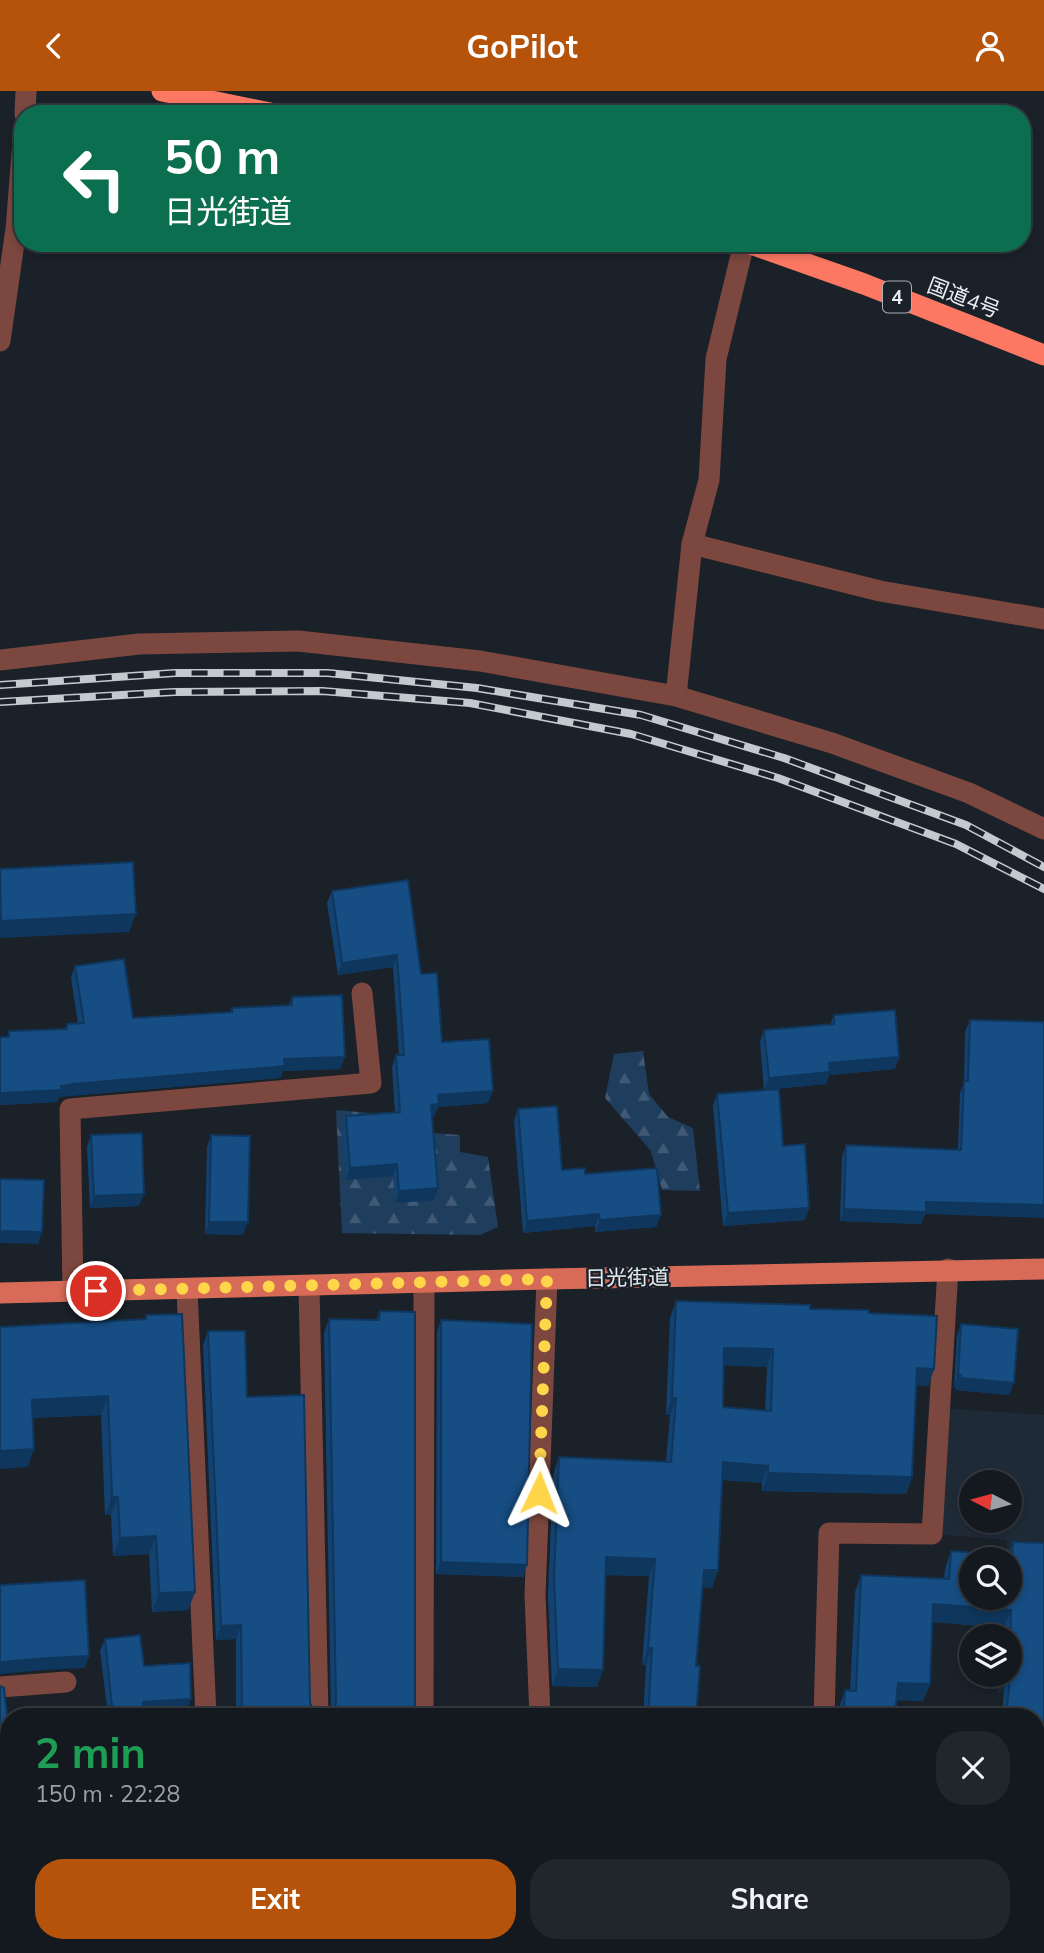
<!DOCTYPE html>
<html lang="en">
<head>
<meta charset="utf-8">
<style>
	body { margin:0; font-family:Mulish,"Noto Sans JP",sans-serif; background:#21262c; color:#f1f3f6; height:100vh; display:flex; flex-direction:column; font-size:26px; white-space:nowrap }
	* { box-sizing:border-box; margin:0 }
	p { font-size:23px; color:#9da0a4 }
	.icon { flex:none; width:38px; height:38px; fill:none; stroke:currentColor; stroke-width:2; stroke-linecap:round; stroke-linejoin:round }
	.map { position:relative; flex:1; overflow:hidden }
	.drawer { position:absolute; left:0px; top:1617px; width:1045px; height:245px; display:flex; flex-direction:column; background:#14191f; border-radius:28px 28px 0 0; box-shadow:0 4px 10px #0003,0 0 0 2px #33383d }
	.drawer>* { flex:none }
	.hud { position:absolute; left:14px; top:14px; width:1017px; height:147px; border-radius:28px; box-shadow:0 4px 10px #0003,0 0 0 2px #33383d; background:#0b6e4f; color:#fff; overflow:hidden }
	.needle { width:46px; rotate:276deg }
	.tools { position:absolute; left:959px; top:1379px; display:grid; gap:14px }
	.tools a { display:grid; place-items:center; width:63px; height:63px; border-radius:50%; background:#14191f; box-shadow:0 4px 10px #0003,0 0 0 2px #33383d; font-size:35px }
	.pin { position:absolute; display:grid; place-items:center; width:60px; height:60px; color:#fff; margin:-30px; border:4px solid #fff; border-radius:50%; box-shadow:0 2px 7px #0007 }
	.me { position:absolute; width:77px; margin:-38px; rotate:2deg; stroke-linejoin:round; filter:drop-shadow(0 0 5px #0008) }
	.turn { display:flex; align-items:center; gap:24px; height:147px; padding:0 35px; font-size:32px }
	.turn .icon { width:91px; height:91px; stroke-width:2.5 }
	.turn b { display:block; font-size:49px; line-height:60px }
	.round { display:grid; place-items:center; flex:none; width:74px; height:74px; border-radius:28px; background:#21262c }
	.overview { display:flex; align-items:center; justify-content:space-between; height:119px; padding:0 35px }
	h1 { font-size:42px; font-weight:700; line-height:52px; color:#1e9e55 }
	.button { display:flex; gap:14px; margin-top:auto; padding:14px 35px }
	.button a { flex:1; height:80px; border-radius:28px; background:#b45309; color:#fff; font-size:28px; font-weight:700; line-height:80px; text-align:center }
	.button a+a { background:#21262c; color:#f1f3f6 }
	header { display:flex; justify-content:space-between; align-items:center; height:91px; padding:0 35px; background:#b45309; color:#fff; font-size:32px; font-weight:700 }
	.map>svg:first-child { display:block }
	.built { fill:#1f2a37; fill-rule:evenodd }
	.forest { fill:url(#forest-firs) }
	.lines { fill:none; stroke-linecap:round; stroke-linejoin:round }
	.minor { stroke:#7c473e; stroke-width:21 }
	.major { stroke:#d86a58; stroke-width:21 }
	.highway { stroke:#fc7862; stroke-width:21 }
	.rail-casing { stroke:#c4c9cf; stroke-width:8 }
	.rail { stroke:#1a2129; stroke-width:5; stroke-dasharray:16; stroke-linecap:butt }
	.wall { fill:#134271; fill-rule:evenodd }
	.shaded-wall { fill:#0f365c }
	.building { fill:#164d83; stroke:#0f365c; stroke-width:2; fill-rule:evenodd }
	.route { stroke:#ffd54a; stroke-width:12; stroke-dasharray:0 21.6 }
	.labels { text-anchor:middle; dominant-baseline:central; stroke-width:5; stroke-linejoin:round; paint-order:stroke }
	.shield { fill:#1a2129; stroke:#aab0b6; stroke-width:2 }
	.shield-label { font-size:19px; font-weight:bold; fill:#e8edf2 }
	.street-label { font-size:21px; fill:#e8edf2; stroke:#1a2129 }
</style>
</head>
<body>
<header><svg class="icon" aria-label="back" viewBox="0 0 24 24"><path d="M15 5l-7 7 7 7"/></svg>GoPilot<svg class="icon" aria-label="person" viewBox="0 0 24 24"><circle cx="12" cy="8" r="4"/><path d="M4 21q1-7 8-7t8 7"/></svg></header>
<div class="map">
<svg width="1044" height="1862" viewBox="0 0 1044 1862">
	<defs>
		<pattern id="forest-firs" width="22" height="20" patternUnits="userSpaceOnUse" patternTransform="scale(1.75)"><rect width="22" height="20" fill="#1f3d5d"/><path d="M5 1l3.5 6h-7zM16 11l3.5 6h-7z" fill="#405975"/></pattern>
	</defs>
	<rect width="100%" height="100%" fill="#1a2129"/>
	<path class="built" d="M 941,1317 L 1044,1324 L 1044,1605 L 997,1601 L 998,1584 L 1010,1584 L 1010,1545 L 1001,1545 L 1003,1507 L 1010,1507 L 1010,1468 L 1006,1468 L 1007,1449 L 932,1443 ZM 971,1391 L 1010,1391 L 1010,1430 L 971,1430 Z"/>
	<g class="forest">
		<path d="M 643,960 L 649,1003 L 668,1026 L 693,1037 L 700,1100 L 662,1099 L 651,1060 L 605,1007 L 614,963 Z"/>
		<path d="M 336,1019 L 382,1023 L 407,1040 L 460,1044 L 460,1061 L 488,1066 L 498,1136 L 480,1144 L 342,1142 Z"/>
	</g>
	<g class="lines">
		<g class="minor">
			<path d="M 25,23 L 26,0"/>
			<path d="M 744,152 L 716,268 L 709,389 L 692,453 L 676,605 L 832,652 L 969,702 L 1044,738"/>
			<path d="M 0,250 L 16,138 L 23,50"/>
			<path d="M 692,453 L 880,500 L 1044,528"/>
			<path d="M 0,569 L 139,553 L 298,550 L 480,570 L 676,605"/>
			<path d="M 309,1195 L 318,1626"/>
			<path d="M 187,1199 L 206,1626"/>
			<path d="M 73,1200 L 70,1018 L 371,992 L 362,902"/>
			<path d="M 0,1596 L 66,1591"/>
			<path d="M 423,1626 L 424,1192"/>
			<path d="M 540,1626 L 535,1504 L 547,1188"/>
			<path d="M 824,1626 L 829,1442 L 932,1443 L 948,1178"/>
			<path d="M 1036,1851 L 1044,1856"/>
			<path d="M 219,1853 L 219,1862"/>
			<path d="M 326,1853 L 326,1862"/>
			<path d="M 721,1862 L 721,1853"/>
		</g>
		<path class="major" d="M 0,1202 L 547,1188 L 1044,1178"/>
		<g class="highway">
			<path d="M 162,0 L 275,23"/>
			<path d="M 748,152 L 864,193 L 1044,264"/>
		</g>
		<g class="rail-casing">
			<g id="rail">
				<path d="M 0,594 L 175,582 L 328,582 L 477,597 L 641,624 L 784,667 L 966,734 L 1044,776"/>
				<path d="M 0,611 L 174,601 L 322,600 L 470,612 L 631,643 L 778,687 L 956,753 L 1044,798"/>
			</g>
		</g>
		<use href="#rail" class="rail"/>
	</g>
	<g class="wall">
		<path d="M 332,800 L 421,883 L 442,951 L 488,1012 L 438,1016 L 434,1025 L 432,1025 L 438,1097 L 434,1109 L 395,1112 L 393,1085 L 346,1089 L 342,1037 L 346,1025 L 395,1022 L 392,976 L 396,964 L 399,964 L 393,876 L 338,884 L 327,812 Z"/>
		<path d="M 75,875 L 133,927 L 230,921 L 232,917 L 289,914 L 292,906 L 340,978 L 283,980 L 280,987 L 69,1005 L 59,1006 L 57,1011 L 0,1014 L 0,946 L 7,946 L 9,940 L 65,938 L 67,933 L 78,933 L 71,887 Z"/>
		<path d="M 834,924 L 899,966 L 895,978 L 829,984 L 826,993 L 764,999 L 760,951 L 764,939 L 830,934 Z"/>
		<path d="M 970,929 L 1044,931 L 925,1123 L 921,1133 L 840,1130 L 842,1066 L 846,1054 L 958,1059 L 960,1002 L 964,991 L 965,941 Z"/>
		<path d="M 717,1003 L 783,1055 L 809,1117 L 805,1129 L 723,1135 L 713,1015 Z"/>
		<path d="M 518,1018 L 562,1079 L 585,1083 L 661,1124 L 656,1136 L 595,1141 L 595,1135 L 523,1142 L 514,1030 Z"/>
		<path d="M 91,1044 L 139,1115 L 90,1117 L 87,1056 Z"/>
		<path d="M 211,1044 L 243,1144 L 205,1143 L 207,1056 Z"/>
		<path d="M 676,1210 L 869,1222 L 934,1278 L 928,1295 L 916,1294 L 912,1386 L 906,1403 L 762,1400 L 762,1392 L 722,1389 L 718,1479 L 712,1497 L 703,1496 L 696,1575 L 696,1626 L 643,1626 L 646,1574 L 642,1574 L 649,1485 L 605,1484 L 597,1596 L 552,1595 L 548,1504 L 553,1384 L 559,1366 L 666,1371 L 670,1324 L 666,1324 L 670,1227 ZM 724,1274 L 767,1276 L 765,1320 L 723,1316 Z"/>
		<path d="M 380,1220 L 415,1626 L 236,1626 L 236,1548 L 216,1549 L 203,1254 L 208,1240 L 247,1306 L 310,1612 L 316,1623 L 324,1625 L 331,1621 L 324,1242 L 329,1228 L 376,1229 Z"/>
		<path d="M 146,1224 L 195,1501 L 188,1519 L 152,1521 L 149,1463 L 113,1465 L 111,1424 L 105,1424 L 101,1324 L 33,1327 L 28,1376 L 0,1236 L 145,1228 Z"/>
		<path d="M 441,1229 L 527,1474 L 523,1486 L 436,1483 L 437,1241 Z"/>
		<path d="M 961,1233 L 1009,1304 L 956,1299 L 956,1296 L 954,1296 L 957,1245 Z"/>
		<path d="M 1013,1451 L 1044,1452 L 1044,1784 L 1036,1783 L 1036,1626 L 1002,1626 L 1005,1585 L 1003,1584 L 1010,1584 L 1010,1545 L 1004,1545 L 1004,1537 L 933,1531 L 930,1593 L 923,1610 L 896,1609 L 895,1626 L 838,1626 L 839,1617 L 845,1599 L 850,1600 L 855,1501 L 861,1484 L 944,1488 L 945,1478 L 951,1460 L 1008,1465 ZM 971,1468 L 1010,1468 L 1010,1507 L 971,1507 Z"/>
		<path d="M 105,1548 L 144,1575 L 187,1620 L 9,1626 L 9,1678 L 0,1679 L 0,1595 L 7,1624 L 107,1616 L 100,1560 Z"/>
		<path d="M 236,1853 L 277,1853 L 237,1859 Z"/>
		<path d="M 757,1853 L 818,1853 L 825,1858 L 831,1856 L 832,1853 L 900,1853 L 908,1858 L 983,1862 L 756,1862 Z"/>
	</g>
	<g class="shaded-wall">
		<path d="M 136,823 L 129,841 L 0,847 L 0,833 L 1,830 Z"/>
		<path d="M 397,864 L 393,876 L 338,884 L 342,872 Z"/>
		<path d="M 345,966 L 340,978 L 283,980 L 280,987 L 69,1005 L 59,1006 L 57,1011 L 0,1014 L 0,1006 L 2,1002 L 284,968 Z"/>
		<path d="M 899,966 L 895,978 L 829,984 L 826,993 L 764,999 L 769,987 L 829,972 Z"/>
		<path d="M 493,1000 L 488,1012 L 438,1016 L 434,1025 L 427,1026 L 431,1014 L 438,1004 Z"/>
		<path d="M 397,1073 L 393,1085 L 346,1089 L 350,1077 Z"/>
		<path d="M 438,1097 L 434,1109 L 395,1112 L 399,1100 Z"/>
		<path d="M 144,1103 L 139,1115 L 90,1117 L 94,1105 Z"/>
		<path d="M 926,1111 L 1044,1114 L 1044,1127 L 925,1123 L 921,1133 L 840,1130 L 844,1118 Z"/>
		<path d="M 809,1117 L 805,1129 L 723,1135 L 728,1122 Z"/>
		<path d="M 599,1123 L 595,1135 L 523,1142 L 527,1130 Z"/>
		<path d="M 661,1124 L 656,1136 L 595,1141 L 600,1129 Z"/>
		<path d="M 209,1131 L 248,1131 L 243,1144 L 205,1143 Z"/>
		<path d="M 0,1140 L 42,1141 L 38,1153 L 0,1152 Z"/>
		<path d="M 724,1257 L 773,1258 L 767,1276 L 718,1274 Z"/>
		<path d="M 917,1277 L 934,1278 L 928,1295 L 911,1294 Z"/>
		<path d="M 958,1284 L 961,1284 L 956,1296 L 954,1296 Z"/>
		<path d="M 960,1287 L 1014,1292 L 1009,1304 L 956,1299 Z"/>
		<path d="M 108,1305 L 101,1324 L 25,1327 L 32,1309 Z"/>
		<path d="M 672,1307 L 676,1307 L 670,1324 L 666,1324 Z"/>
		<path d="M 34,1358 L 28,1376 L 0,1378 L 0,1360 Z"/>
		<path d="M 723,1371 L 768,1375 L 762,1392 L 716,1388 Z"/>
		<path d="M 768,1382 L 912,1386 L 906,1403 L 762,1400 Z"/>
		<path d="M 112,1406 L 118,1406 L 111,1424 L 105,1424 Z"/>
		<path d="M 156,1445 L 149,1463 L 113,1465 L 120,1447 Z"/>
		<path d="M 606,1466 L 655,1468 L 649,1485 L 599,1484 Z"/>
		<path d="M 441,1471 L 527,1474 L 523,1486 L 436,1483 Z"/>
		<path d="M 704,1479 L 718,1479 L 712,1497 L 698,1496 Z"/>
		<path d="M 195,1501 L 188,1519 L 152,1521 L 159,1502 Z"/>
		<path d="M 933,1513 L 1011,1519 L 1004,1537 L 927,1530 Z"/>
		<path d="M 241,1534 L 236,1548 L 216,1549 L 221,1535 Z"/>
		<path d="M 648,1557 L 652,1557 L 646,1574 L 642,1574 Z"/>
		<path d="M 89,1565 L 85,1577 L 44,1579 L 0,1583 L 0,1572 L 3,1571 L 48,1567 Z"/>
		<path d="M 558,1578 L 603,1579 L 597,1596 L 552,1595 Z"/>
		<path d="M 898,1592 L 930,1593 L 923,1610 L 891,1609 Z"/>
		<path d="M 191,1608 L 187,1620 L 138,1623 L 143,1611 Z"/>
		<path d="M 9,1666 L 9,1678 L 0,1679 L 0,1667 Z"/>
		<path d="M 1036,1765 L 1044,1766 L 1044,1784 L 1036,1783 Z"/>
		<path d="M 174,1858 L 172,1862 L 105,1862 Z"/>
	</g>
	<g class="building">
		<path d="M 133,771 L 136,823 L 1,830 L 0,778 Z"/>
		<path d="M 408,789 L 421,883 L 437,882 L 442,951 L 489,948 L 493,1000 L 438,1004 L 439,1013 L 431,1014 L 438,1097 L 399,1100 L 397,1073 L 350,1077 L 346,1025 L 400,1021 L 396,964 L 404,964 L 397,864 L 342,872 L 332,800 Z"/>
		<path d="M 124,868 L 133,927 L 232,921 L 232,917 L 292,914 L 292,906 L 342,904 L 345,966 L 284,968 L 285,975 L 73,993 L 61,995 L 62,999 L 2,1002 L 2,1007 L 0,1008 L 0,946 L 9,946 L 9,940 L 67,938 L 67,933 L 84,932 L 75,875 Z"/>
		<path d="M 895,919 L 899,966 L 829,972 L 830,981 L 769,987 L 764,939 L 834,933 L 834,924 Z"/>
		<path d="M 970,929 L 1044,931 L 1044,1114 L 926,1111 L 926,1121 L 844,1118 L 846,1054 L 961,1059 L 964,990 L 968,990 Z"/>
		<path d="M 779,998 L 783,1055 L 805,1053 L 809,1117 L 728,1122 L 717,1003 Z"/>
		<path d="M 557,1015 L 562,1079 L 585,1077 L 585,1083 L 657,1077 L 661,1124 L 600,1129 L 599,1123 L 527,1130 L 518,1018 Z"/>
		<path d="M 142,1042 L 144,1103 L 94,1105 L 91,1044 Z"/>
		<path d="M 211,1044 L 250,1045 L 248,1131 L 209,1131 Z"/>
		<path d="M 0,1088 L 44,1089 L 42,1141 L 0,1140 Z"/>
		<path d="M 676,1210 L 810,1214 L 810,1218 L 869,1219 L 869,1222 L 937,1225 L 934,1278 L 917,1277 L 912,1386 L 768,1382 L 768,1375 L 723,1371 L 718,1479 L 704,1479 L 696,1575 L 700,1575 L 696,1626 L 648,1626 L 652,1557 L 648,1557 L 655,1468 L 606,1466 L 603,1579 L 558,1578 L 554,1487 L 559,1366 L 671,1371 L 676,1307 L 672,1307 ZM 724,1257 L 773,1258 L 771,1320 L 723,1316 Z"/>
		<path d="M 380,1220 L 415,1221 L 415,1626 L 242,1626 L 241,1534 L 221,1535 L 208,1240 L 245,1240 L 247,1306 L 304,1304 L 310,1612 L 316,1623 L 324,1625 L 334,1619 L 336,1612 L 329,1228 L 379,1229 Z"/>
		<path d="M 182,1223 L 195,1501 L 159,1502 L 156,1445 L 120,1447 L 118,1406 L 112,1406 L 108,1305 L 32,1309 L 34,1358 L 0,1360 L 0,1236 L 146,1228 L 146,1224 Z"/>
		<path d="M 441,1229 L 532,1233 L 527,1474 L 441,1471 Z"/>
		<path d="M 961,1233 L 1018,1238 L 1014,1292 L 960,1287 L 961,1284 L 958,1284 Z"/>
		<path d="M 1013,1451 L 1044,1452 L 1044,1766 L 1036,1765 L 1036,1626 L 1006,1626 L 1012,1567 L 1010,1567 L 1011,1519 L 933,1513 L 930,1593 L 898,1592 L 895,1626 L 843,1626 L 845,1599 L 856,1600 L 861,1484 L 949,1488 L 951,1460 L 1012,1465 ZM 971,1468 L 1010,1468 L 1010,1507 L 971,1507 Z"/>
		<path d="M 85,1489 L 89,1565 L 48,1567 L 3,1571 L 0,1572 L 0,1494 Z"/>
		<path d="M 140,1544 L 144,1575 L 190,1572 L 191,1608 L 143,1611 L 144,1626 L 9,1626 L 9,1666 L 0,1667 L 0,1595 L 4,1597 L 7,1624 L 112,1615 L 105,1548 Z"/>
		<path d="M 9,1798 L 9,1853 L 173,1853 L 174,1858 L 105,1862 L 0,1862 L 0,1799 Z"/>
		<path d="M 242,1853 L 277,1853 L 278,1862 L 227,1862 L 242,1857 Z"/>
		<path d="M 762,1853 L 818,1853 L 825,1858 L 831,1856 L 835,1853 L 900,1853 L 908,1858 L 914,1856 L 918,1853 L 969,1853 L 969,1860 L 983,1862 L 761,1862 Z"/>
		<path d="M 216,1860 L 221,1862 L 200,1862 Z"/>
	</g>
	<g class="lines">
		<path class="route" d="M 96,1200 L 547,1188 L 539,1402"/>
	</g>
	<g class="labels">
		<rect class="shield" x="883" y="190.5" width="28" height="31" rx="5"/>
		<g class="shield-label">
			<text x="897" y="206">4</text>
		</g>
		<g class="street-label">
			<text transform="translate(964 206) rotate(21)">国道4号</text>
			<text transform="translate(627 1186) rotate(-1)">日光街道</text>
		</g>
	</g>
</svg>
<div class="tools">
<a><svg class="needle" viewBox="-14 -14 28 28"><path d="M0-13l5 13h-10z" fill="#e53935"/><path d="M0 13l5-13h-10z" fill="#9da0a4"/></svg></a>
<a><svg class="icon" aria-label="search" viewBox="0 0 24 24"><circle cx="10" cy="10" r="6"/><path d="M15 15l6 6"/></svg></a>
<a><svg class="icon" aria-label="layers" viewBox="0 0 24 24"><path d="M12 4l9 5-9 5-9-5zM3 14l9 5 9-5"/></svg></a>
</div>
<div class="pin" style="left:96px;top:1200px;background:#d93025"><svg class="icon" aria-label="arrive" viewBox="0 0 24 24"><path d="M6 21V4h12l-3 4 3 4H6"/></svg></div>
<svg class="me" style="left:539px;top:1402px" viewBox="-20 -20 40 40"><path d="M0-17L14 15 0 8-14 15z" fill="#ffd54a" stroke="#fff" stroke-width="4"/></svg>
<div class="hud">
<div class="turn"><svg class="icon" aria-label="left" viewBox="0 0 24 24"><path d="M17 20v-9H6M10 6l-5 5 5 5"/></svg><div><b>50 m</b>日光街道</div></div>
</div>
<section class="drawer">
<div class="overview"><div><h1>2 min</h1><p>150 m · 22:28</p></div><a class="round"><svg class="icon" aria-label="close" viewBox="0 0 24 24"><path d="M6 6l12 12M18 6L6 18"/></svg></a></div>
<div class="button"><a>Exit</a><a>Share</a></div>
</section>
</div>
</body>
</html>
